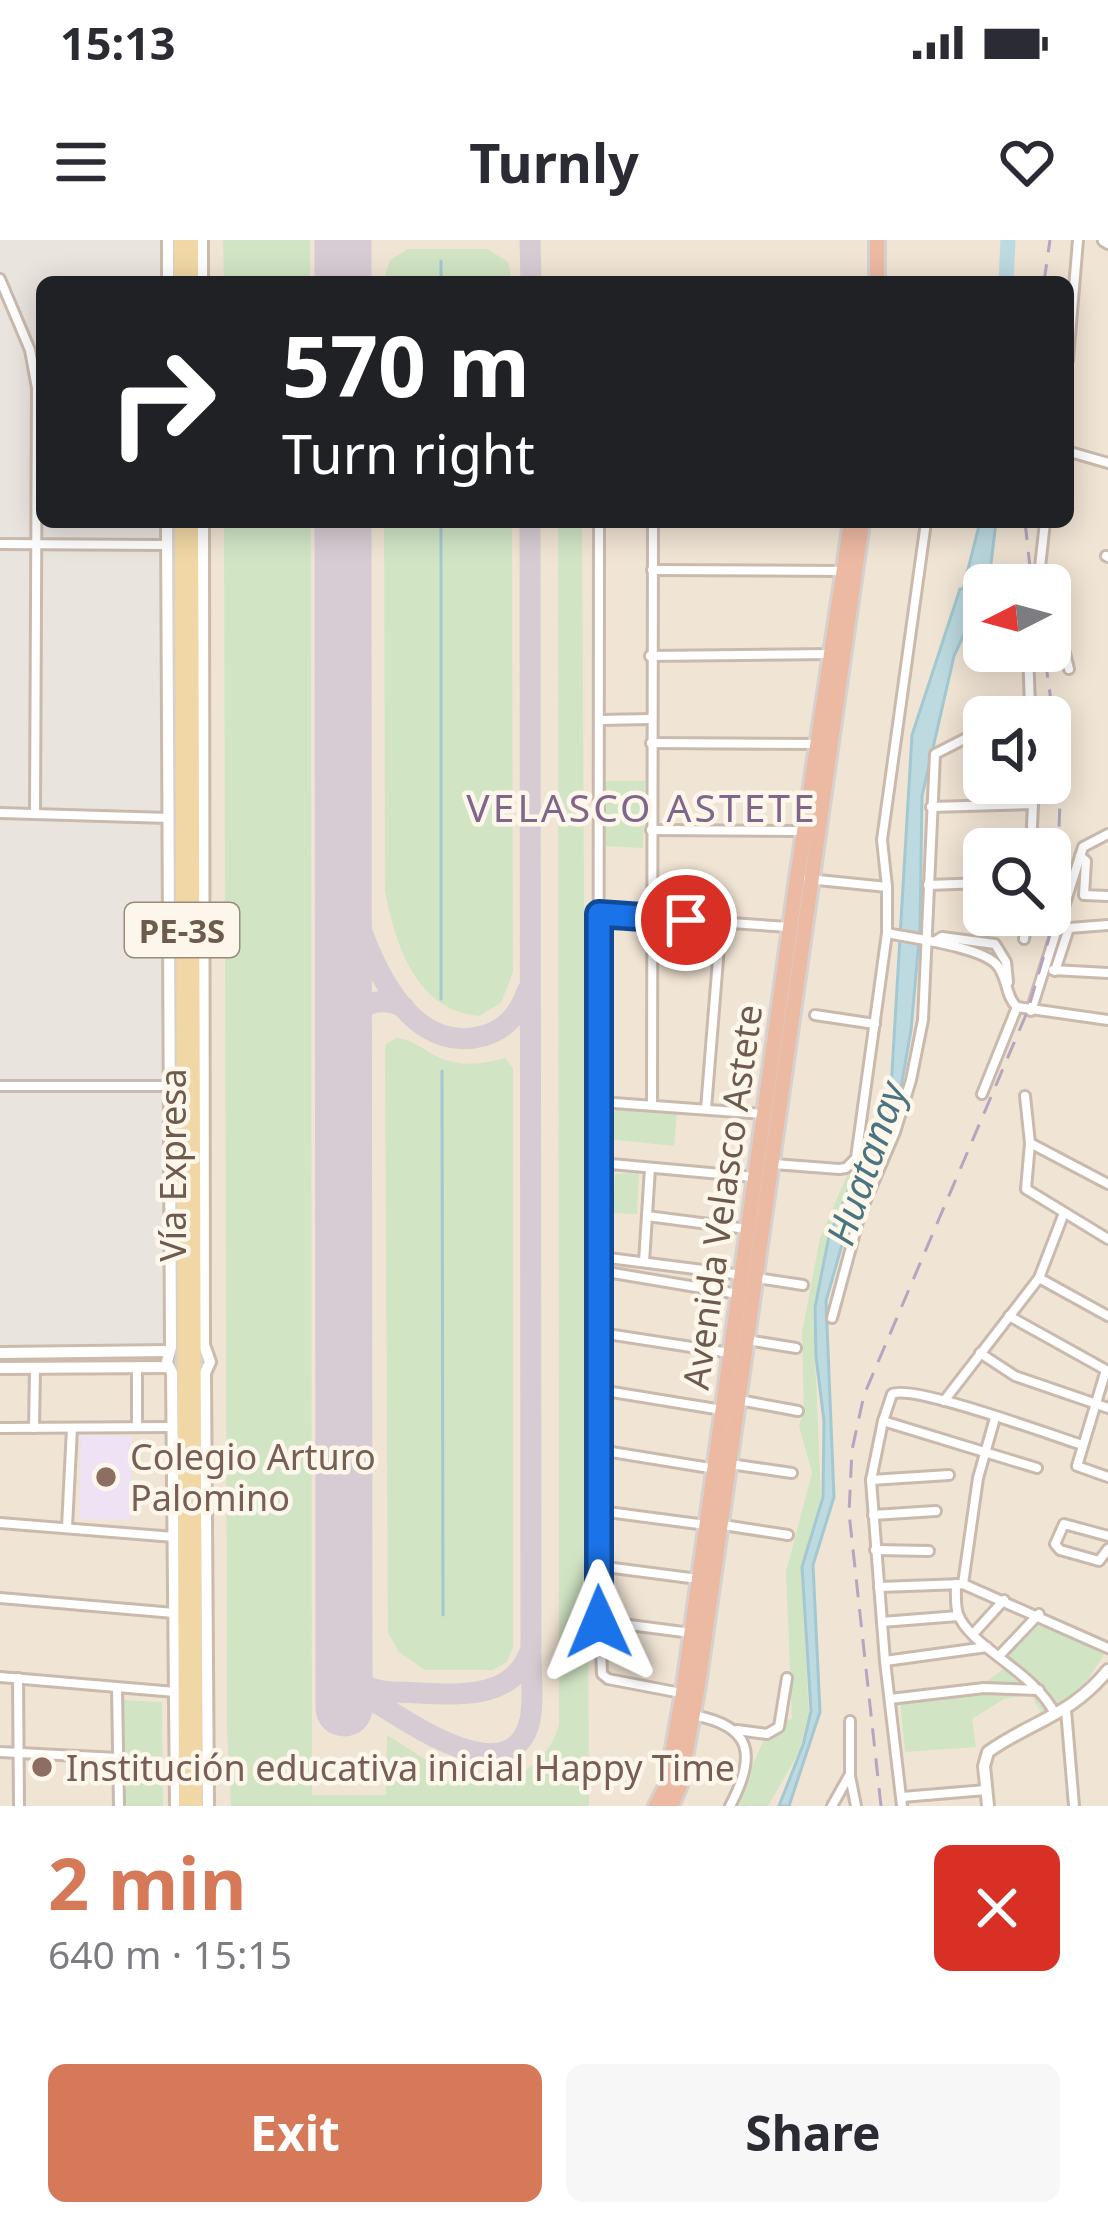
<!DOCTYPE html>
<html lang="en">
<head>
<meta charset="utf-8">
<style>
	body { margin:0; font-family:"Noto Sans",sans-serif; background:#f7f7f7; color:#2b2b33; height:100vh; display:flex; flex-direction:column; font-size:45px; white-space:nowrap }
	* { box-sizing:border-box; margin:0 }
	p { font-size:39px; color:#7c7c81 }
	.icon { flex:none; width:66px; height:66px; fill:none; stroke:currentColor; stroke-width:2; stroke-linecap:round; stroke-linejoin:round }
	.map { position:relative; height:1566px; overflow:hidden }
	.sheet { display:flex; flex-direction:column; background:#fff; flex:1 }
	.sheet>* { flex:none }
	.hud { position:absolute; left:36px; top:36px; width:1038px; height:252px; border-radius:18px; box-shadow:0 6px 30px #0003; background:#202124; color:#fff; overflow:hidden }
	.needle { width:78px; rotate:264deg }
	.buttons { position:absolute; left:963px; top:324px; display:grid; gap:24px }
	.buttons a { display:grid; place-items:center; width:108px; height:108px; border-radius:18px; background:#fff; box-shadow:0 6px 30px #0003; font-size:60px }
	.pin { position:absolute; display:grid; place-items:center; width:102px; height:102px; color:#fff; margin:-51px; border:6px solid #fff; border-radius:50%; box-shadow:0 3px 12px #0007 }
	.me { position:absolute; width:132px; margin:-66px; rotate:359deg; stroke-linejoin:round; filter:drop-shadow(0 0 9px #0008) }
	.turn { display:flex; align-items:center; gap:42px; height:252px; padding:0 48px; font-size:54px }
	.turn .icon { width:156px; height:156px; stroke-width:2.5 }
	.turn b { display:block; font-size:84px; line-height:102px }
	.round { display:grid; place-items:center; flex:none; width:126px; height:126px; border-radius:18px; background:#f7f7f7 }
	.headline { display:flex; align-items:center; justify-content:space-between; height:204px; padding:0 48px }
	h1 { font-size:72px; font-weight:700; line-height:90px; color:#d57959 }
	.button { display:flex; gap:24px; margin-top:auto; padding:24px 48px }
	.button a { flex:1; height:138px; border-radius:18px; background:#d57959; color:#fff; font-size:48px; font-weight:700; line-height:138px; text-align:center }
	.button a+a { background:#f7f7f7; color:#2b2b33 }
	.status { display:flex; justify-content:space-between; align-items:center; height:84px; padding:0 60px; background:#fff; direction:ltr }
	.status svg { height:33px; fill:currentColor }
	header { display:flex; justify-content:space-between; align-items:center; height:156px; padding:0 48px; background:#fff; font-size:54px; font-weight:700 }
	.map>svg:first-child { display:block }
	.residential { fill:#f0e4d4; fill-rule:evenodd }
	.industrial { fill:#eae4df }
	.education { fill:#efe2f5 }
	.green { fill:#d1e5c5 }
	.water { fill:#bcdae0; stroke:#a4c8d1; stroke-width:3 }
	.lines { fill:none; stroke-linecap:round; stroke-linejoin:round }
	.stream { stroke:#a4c8d1; stroke-width:3 }
	.river { stroke:#bcdae0; stroke-width:15 }
	.taxiway { stroke:#d7ccd3; stroke-width:21 }
	.runway { stroke:#d7ccd3; stroke-width:57 }
	.street-casing { stroke:#c9baad; stroke-width:14 }
	.secondary-casing { stroke:#ccbbab; stroke-width:16 }
	.primary-casing { stroke:#d7d1cd; stroke-width:18 }
	.highway-casing { stroke:#d7d1cd; stroke-width:20 }
	.street { stroke:#fff; stroke-width:8 }
	.secondary { stroke:#fff; stroke-width:10 }
	.primary { stroke:#f0d7a5; stroke-width:12 }
	.highway { stroke:#ecb9a3; stroke-width:14 }
	.rail { stroke:#b5a5c1; stroke-width:3; stroke-dasharray:18 12; stroke-linecap:butt }
	.route-casing { stroke:#114b97; stroke-width:30 }
	.route { stroke:#1a73e8; stroke-width:21 }
	.education-dot { fill:#8d6e63; stroke:#fdf6eb; stroke-width:4.5 }
	.labels { text-anchor:middle; dominant-baseline:central; stroke-width:9; stroke-linejoin:round; paint-order:stroke }
	.shield { fill:#fdf6eb; stroke:#9a8a7c; stroke-width:3 }
	.shield-label { font-size:33px; font-weight:bold; fill:#6f5b4d }
	.street-label { font-size:36px; fill:#6f5b4d; stroke:#fdf6eb }
	.education-label { font-size:36px; fill:#785e54; stroke:#fdf6eb; text-anchor:start }
	.neighbourhood-label { font-size:39px; letter-spacing:3px; fill:#80668b; stroke:#fdf6eb }
	.water-label { font-size:39px; font-style:italic; fill:#4a7480; stroke:#fdf6eb }
</style>
</head>
<body>
<div class="status"><b>15:13</b><svg viewBox="0 0 49 12"><path d="M0 12V9h3v3zM5 12V6h3v6zM10 12V3h3v9zM15 12V0h3v12zM26 1h20v11H26zM47 4h2v5h-2z"/></svg></div>
<header><svg class="icon" aria-label="menu" viewBox="0 0 24 24"><path d="M4 6h16M4 12h16M4 18h16"/></svg>Turnly<svg class="icon" aria-label="heart" viewBox="0 0 24 24"><path d="M12 20l-8-8c-3-5 5-10 8-4 3-6 11-1 8 4z"/></svg></header>
<div class="map">
<svg width="1108" height="1566" viewBox="0 0 1108 1566">
	<rect width="100%" height="100%" fill="#f9f2e5"/>
	<path class="residential" d="M 0,0 L 1108,0 L 1108,1566 L 0,1566 ZM 42,42 L 1068,42 L 1068,282 L 42,282 ZM 984,345 L 1050,345 L 1050,411 L 984,411 ZM 984,477 L 1050,477 L 1050,543 L 984,543 ZM 984,609 L 1050,609 L 1050,675 L 984,675 Z"/>
	<path class="industrial" d="M 0,0 L 177,0 L 177,42 L 42,42 L 42,282 L 177,282 L 180,1115 L 0,1116 Z"/>
	<path class="education" d="M 81,1195 L 132,1196 L 131,1279 L 80,1279 Z"/>
	<g class="green">
		<path d="M 223,0 L 310,0 L 310,42 L 224,42 Z"/>
		<path d="M 408,9 L 487,9 L 508,22 L 512,42 L 383,42 L 390,20 Z"/>
		<path d="M 224,282 L 311,282 L 312,1555 L 386,1555 L 387,1495 C 409,1508 430,1524 453,1534 C 498,1555 548,1529 559,1484 L 558,282 L 582,282 L 589,1566 L 231,1566 L 227,1487 Z"/>
		<path d="M 384,282 L 512,282 L 513,732 L 501,763 L 479,776 C 416,771 395,704 385,651 Z"/>
		<path d="M 603,541 L 645,541 L 643,608 L 603,606 Z"/>
		<path d="M 397,798 C 413,800 421,808 434,815 C 456,827 481,825 505,818 L 513,828 L 513,1407 L 507,1422 L 493,1430 L 425,1430 L 399,1412 L 388,1393 L 385,811 L 386,804 Z"/>
		<path d="M 610,868 L 677,872 L 674,906 L 607,899 Z"/>
		<path d="M 639,933 L 637,974 L 613,973 L 615,934 Z"/>
		<path d="M 848,933 L 854,936 L 829,990 L 813,1068 L 821,1257 L 801,1328 L 809,1474 L 799,1512 L 768,1566 L 734,1566 L 772,1482 L 792,1479 L 786,1332 L 812,1233 L 799,1186 L 804,1169 L 802,1093 L 820,998 Z"/>
		<path d="M 1042,1379 L 1108,1409 L 1082,1448 L 1041,1473 L 1031,1454 L 1004,1459 L 972,1479 L 976,1507 L 905,1512 L 900,1460 L 977,1448 L 1008,1426 L 1005,1414 Z"/>
		<path d="M 121,1460 L 162,1462 L 163,1566 L 122,1566 Z"/>
	</g>
	<path class="water" d="M 980,282 L 996,282 L 989,340 L 954,416 L 922,556 L 920,689 L 911,790 L 898,864 L 857,952 L 826,1061 L 834,1257 L 813,1325 L 820,1472 L 789,1566 L 779,1566 L 803,1505 L 811,1471 L 802,1327 L 823,1257 L 824,1181 L 816,1117 L 815,1067 L 829,996 L 891,849 L 912,495 L 960,349 L 963,349 Z"/>
	<g class="lines">
		<g class="stream">
			<path d="M 441,21 L 441,42"/>
			<path d="M 441,759 L 441,282"/>
			<path d="M 442,831 L 443,1375"/>
		</g>
		<path class="river" d="M 1006,42 L 1008,0"/>
		<g class="taxiway">
			<path d="M 530,0 L 531,42"/>
			<path d="M 343,4 L 348,0"/>
			<path d="M 343,632 C 359,691 397,819 483,796 C 506,790 520,772 527,751"/>
			<path d="M 344,804 C 348,771 371,752 404,767"/>
			<path d="M 344,1407 C 348,1438 361,1450 392,1452 C 442,1452 513,1468 531,1408 L 530,282"/>
			<path d="M 363,1447 L 372,1460 C 407,1481 512,1557 530,1480 C 534,1460 531,1435 531,1415"/>
		</g>
		<g class="runway">
			<path d="M 343,0 L 343,42"/>
			<path d="M 343,282 L 344,1468"/>
		</g>
		<g class="street-casing">
			<g id="street">
				<path d="M 1103,1 L 1108,4"/>
				<path d="M 0,39 L 30,110 L 37,148 L 35,573"/>
				<path d="M 1068,120 L 1078,0"/>
				<path d="M 1070,212 L 1108,223"/>
				<path d="M 599,282 L 598,1326 L 602,1434 L 608,1439 L 681,1453"/>
				<path d="M 0,304 L 166,305"/>
				<path d="M 1106,316 L 1108,317"/>
				<path d="M 652,330 L 843,331"/>
				<path d="M 1038,345 L 1045,282"/>
				<path d="M 1050,355 L 1069,429"/>
				<path d="M 650,416 L 832,414"/>
				<path d="M 1012,477 L 1030,466 L 1028,411"/>
				<path d="M 599,480 L 651,479"/>
				<path d="M 651,503 L 817,504"/>
				<path d="M 931,567 L 1033,564 L 1031,609"/>
				<path d="M 0,573 L 169,578"/>
				<path d="M 651,590 L 804,591"/>
				<path d="M 1080,616 L 1086,621 L 1084,655 L 1108,656"/>
				<path d="M 808,639 L 887,647 L 887,693 C 911,698 982,707 997,725 C 1008,738 1005,756 1017,767 L 1108,780"/>
				<path d="M 928,645 L 984,643"/>
				<path d="M 887,647 L 882,600 L 926,282"/>
				<path d="M 599,674 L 789,687"/>
				<path d="M 1024,699 L 1028,675"/>
				<path d="M 934,702 L 942,697 L 995,704 L 1006,722 L 1008,742"/>
				<path d="M 1053,730 L 1108,733"/>
				<path d="M 1055,731 L 1069,688 L 1108,685"/>
				<path d="M 1031,771 L 1083,607 L 1108,594"/>
				<path d="M 815,775 L 875,784"/>
				<path d="M 0,846 L 172,846"/>
				<path d="M 982,854 L 1017,767"/>
				<path d="M 1025,856 L 1030,903 L 1026,949 L 1108,999"/>
				<path d="M 600,862 L 765,874"/>
				<path d="M 652,865 L 653,282"/>
				<path d="M 706,869 L 721,682"/>
				<path d="M 1030,903 L 1108,944"/>
				<path d="M 600,923 L 754,937"/>
				<path d="M 774,924 L 839,929 L 846,928 L 856,918 L 887,693"/>
				<path d="M 647,976 L 747,989"/>
				<path d="M 601,1017 L 742,1035"/>
				<path d="M 644,1022 L 650,928"/>
				<path d="M 601,1031 L 738,1054"/>
				<path d="M 757,1038 L 803,1045"/>
				<path d="M 1039,1038 L 1108,1076"/>
				<path d="M 1009,1076 L 1106,1130 L 1077,1226 L 1108,1237"/>
				<path d="M 832,1078 L 860,974 L 895,892 L 911,840 L 923,780 L 935,514 L 984,489"/>
				<path d="M 601,1093 L 730,1113"/>
				<path d="M 747,1100 L 796,1108"/>
				<path d="M 980,1113 L 1015,1136 L 1108,1168"/>
				<path d="M 137,1127 L 137,1187"/>
				<path d="M 600,1150 L 722,1170"/>
				<path d="M 739,1160 L 798,1171"/>
				<path d="M 944,1161 L 1039,1038 L 1064,973"/>
				<path d="M 883,1181 L 892,1154 C 913,1144 1051,1195 1082,1205"/>
				<path d="M 0,1188 L 172,1187"/>
				<path d="M 34,1188 L 35,1129"/>
				<path d="M 599,1210 L 716,1229"/>
				<path d="M 730,1224 L 792,1233"/>
				<path d="M 871,1240 L 949,1235"/>
				<path d="M 600,1271 L 706,1285"/>
				<path d="M 873,1275 L 936,1271"/>
				<path d="M 0,1283 L 174,1297"/>
				<path d="M 723,1285 L 788,1295"/>
				<path d="M 67,1287 L 72,1188"/>
				<path d="M 1108,1296 L 1064,1284 L 1055,1304 L 1060,1310 L 1099,1321 L 1108,1309"/>
				<path d="M 875,1310 L 929,1311"/>
				<path d="M 598,1326 L 698,1339"/>
				<path d="M 956,1344 C 956,1353 955,1366 958,1374 C 970,1407 1035,1432 1055,1474"/>
				<path d="M 963,1344 L 978,1238 L 995,1178"/>
				<path d="M 879,1347 L 963,1344 L 1108,1408"/>
				<path d="M 0,1358 L 174,1373"/>
				<path d="M 599,1381 L 691,1393"/>
				<path d="M 882,1382 L 958,1376"/>
				<path d="M 974,1393 L 1004,1360"/>
				<path d="M 999,1416 L 1039,1374"/>
				<path d="M 885,1421 L 987,1407"/>
				<path d="M 0,1437 L 175,1452"/>
				<path d="M 18,1438 L 19,1566"/>
				<path d="M 117,1448 L 119,1566"/>
				<path d="M 890,1459 L 984,1448 L 1039,1450"/>
				<path d="M 1066,1470 L 1074,1566"/>
				<path d="M 693,1475 C 753,1486 757,1515 730,1566"/>
				<path d="M 737,1490 L 767,1494 L 779,1487 L 787,1438"/>
				<path d="M 0,1512 L 118,1518"/>
				<path d="M 850,1536 L 856,1566"/>
				<path d="M 902,1557 L 986,1550"/>
				<path d="M 832,1566 L 850,1534 L 850,1481"/>
				<path d="M 902,1566 L 885,1421 L 871,1240 L 883,1181 L 1037,1228"/>
			</g>
		</g>
		<g class="secondary-casing">
			<g id="secondary">
				<path d="M 202,0 L 202,42"/>
				<path d="M 168,42 L 168,0"/>
				<path d="M 167,282 L 171,1107 L 167,1122 L 172,1133 L 176,1566"/>
				<path d="M 203,282 L 204,1105 L 210,1122 L 205,1133 L 208,1566"/>
				<path d="M 0,1113 L 169,1111"/>
				<path d="M 0,1128 L 169,1127"/>
				<path d="M 988,1566 L 984,1526 L 988,1512 C 1033,1480 1071,1476 1108,1430"/>
			</g>
		</g>
		<g class="primary-casing">
			<g id="primary">
				<path d="M 180,0 L 180,42"/>
				<path d="M 192,0 L 192,42"/>
				<path d="M 181,282 L 185,1566"/>
				<path d="M 192,282 L 196,1566"/>
			</g>
		</g>
		<g class="highway-casing">
			<g id="highway">
				<path d="M 877,42 L 877,0"/>
				<path d="M 656,1566 L 666,1547 L 683,1453 L 797,638 L 851,282"/>
				<path d="M 671,1566 L 680,1545 L 698,1445 L 862,282"/>
			</g>
		</g>
		<use href="#street" class="street"/>
		<use href="#secondary" class="secondary"/>
		<use href="#primary" class="primary"/>
		<use href="#highway" class="highway"/>
		<g class="rail">
			<path d="M 1044,42 L 1050,0"/>
			<path d="M 1025,282 L 1032,345"/>
			<path d="M 881,1566 L 849,1273 L 852,1210 L 864,1155 L 1028,770 L 1056,674 L 1061,532 L 1044,411"/>
		</g>
	</g>
	<g class="lines">
		<g class="route-casing">
			<path id="route" d="M 599,1382 L 599,674 L 686,680"/>
		</g>
		<use href="#route" class="route"/>
	</g>
	<g class="education-dot">
		<circle cx="106" cy="1237" r="12"/>
		<circle cx="42" cy="1527" r="12"/>
	</g>
	<g class="labels">
		<rect class="shield" x="125" y="663" width="114" height="54" rx="9"/>
		<g class="shield-label">
			<text x="182" y="690">PE-3S</text>
		</g>
		<g class="street-label">
			<text transform="translate(172 925) rotate(-90)">Vía Expresa</text>
			<text transform="translate(722 957) rotate(-82)">Avenida Velasco Astete</text>
		</g>
		<g class="education-label">
			<text x="130" y="1216">Colegio Arturo<tspan x="130" dy="41">Palomino</tspan></text>
			<text x="66" y="1527">Institución educativa inicial Happy Time</text>
		</g>
		<g class="neighbourhood-label">
			<text x="642" y="566">VELASCO ASTETE</text>
		</g>
		<g class="water-label">
			<text transform="translate(865 923) rotate(-71)">Huatanay</text>
		</g>
	</g>
</svg>
<div class="buttons">
<a><svg class="needle" viewBox="-14 -14 28 28"><path d="M0-13l5 13h-10z" fill="#e53935"/><path d="M0 13l5-13h-10z" fill="#7c7c81"/></svg></a>
<a><svg class="icon" aria-label="sound" viewBox="0 0 24 24"><path d="M4 9h4l5-4v14l-5-4H4zM17 9q2 3 0 6"/></svg></a>
<a><svg class="icon" aria-label="search" viewBox="0 0 24 24"><circle cx="10" cy="10" r="6"/><path d="M15 15l6 6"/></svg></a>
</div>
<div class="pin" style="left:686px;top:680px;background:#d93025"><svg class="icon" aria-label="arrive" viewBox="0 0 24 24"><path d="M6 21V4h12l-3 4 3 4H6"/></svg></div>
<svg class="me" style="left:599px;top:1382px" viewBox="-20 -20 40 40"><path d="M0-17L14 15 0 8-14 15z" fill="#1a73e8" stroke="#fff" stroke-width="4"/></svg>
<div class="hud">
<div class="turn"><svg class="icon" aria-label="right" viewBox="0 0 24 24"><path d="M7 20v-9h11M14 6l5 5-5 5"/></svg><div><b>570 m</b>Turn right</div></div>
</div>
</div>
<section class="sheet">
<div class="headline"><div><h1>2 min</h1><p>640 m · 15:15</p></div><a class="round" style="background:#d93025;color:#fff"><svg class="icon" aria-label="close" viewBox="0 0 24 24"><path d="M6 6l12 12M18 6L6 18"/></svg></a></div>
<div class="button"><a>Exit</a><a>Share</a></div>
</section>
</body>
</html>
